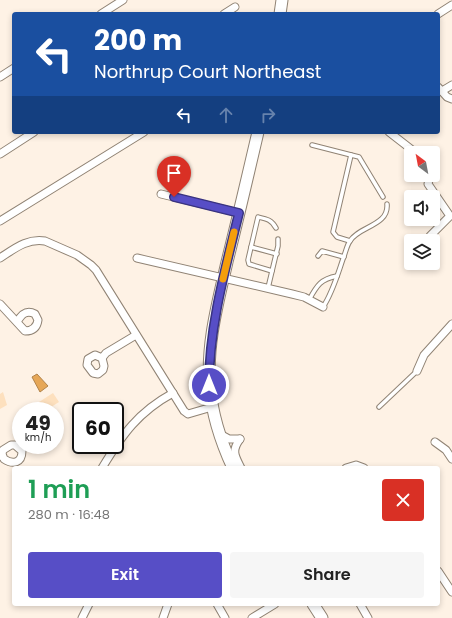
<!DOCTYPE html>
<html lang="en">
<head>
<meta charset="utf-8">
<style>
	body { margin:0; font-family:Poppins,sans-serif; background:#f6f6f6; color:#222; height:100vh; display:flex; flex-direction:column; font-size:15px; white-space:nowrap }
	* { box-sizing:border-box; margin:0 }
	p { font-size:13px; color:#767676 }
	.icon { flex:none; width:22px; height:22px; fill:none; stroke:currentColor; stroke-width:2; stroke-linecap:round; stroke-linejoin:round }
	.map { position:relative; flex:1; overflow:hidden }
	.panel { position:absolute; left:12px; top:466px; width:428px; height:140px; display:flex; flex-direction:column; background:#fff; border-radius:4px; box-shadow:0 2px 6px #0003 }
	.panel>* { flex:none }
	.guide { position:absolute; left:12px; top:12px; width:428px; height:122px; border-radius:4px; box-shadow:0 2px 6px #0003; background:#1a4fa0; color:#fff; overflow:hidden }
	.needle { width:26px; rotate:328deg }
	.fabs { position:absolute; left:404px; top:146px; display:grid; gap:8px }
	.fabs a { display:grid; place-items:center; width:36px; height:36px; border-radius:4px; background:#fff; box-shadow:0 2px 6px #0003; font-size:20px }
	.speed { position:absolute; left:12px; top:402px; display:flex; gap:8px; font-size:20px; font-weight:700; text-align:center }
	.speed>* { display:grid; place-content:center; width:52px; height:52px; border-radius:50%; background:#fff; box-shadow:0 2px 6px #0003; line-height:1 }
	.speed small { font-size:10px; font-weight:400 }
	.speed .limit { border:2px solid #111; border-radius:6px; background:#fff; color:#111 }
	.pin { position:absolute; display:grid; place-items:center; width:34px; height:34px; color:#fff; margin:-41px -17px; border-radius:50% 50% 50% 0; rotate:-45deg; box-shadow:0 0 4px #0007 }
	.pin .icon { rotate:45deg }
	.me { position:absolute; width:44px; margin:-22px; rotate:0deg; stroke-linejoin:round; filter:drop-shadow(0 0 3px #0008) }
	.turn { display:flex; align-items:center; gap:14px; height:84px; padding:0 16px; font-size:18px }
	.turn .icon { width:52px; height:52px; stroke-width:2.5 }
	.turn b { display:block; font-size:28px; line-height:34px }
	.lanes { display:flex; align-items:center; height:38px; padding:0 16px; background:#0003; justify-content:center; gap:20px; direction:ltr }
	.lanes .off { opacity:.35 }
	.round { display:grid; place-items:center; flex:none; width:42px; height:42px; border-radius:4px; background:#f6f6f6 }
	.headline { display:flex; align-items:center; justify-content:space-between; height:68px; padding:0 16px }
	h1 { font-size:24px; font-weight:600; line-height:30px; color:#1e9e55 }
	.action { display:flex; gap:8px; margin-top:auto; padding:8px 16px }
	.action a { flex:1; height:46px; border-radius:4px; background:#574ec6; color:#fff; font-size:16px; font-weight:600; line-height:46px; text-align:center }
	.action a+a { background:#f6f6f6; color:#222 }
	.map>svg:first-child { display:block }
	.green { fill:#fde0be }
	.water { fill:#e6a757; stroke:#b1834a }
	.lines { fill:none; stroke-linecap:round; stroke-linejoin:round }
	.service-casing { stroke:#908374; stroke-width:5.5 }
	.minor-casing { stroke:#908374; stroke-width:9 }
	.primary-casing { stroke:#908374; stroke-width:13 }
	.service { stroke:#fff; stroke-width:3.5 }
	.minor { stroke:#fff; stroke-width:7 }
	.primary { stroke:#fff; stroke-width:11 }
	.route-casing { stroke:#393381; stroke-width:10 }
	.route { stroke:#574ec6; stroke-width:7 }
	.slow { stroke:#f59e0b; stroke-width:7 }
</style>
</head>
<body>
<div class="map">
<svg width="452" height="618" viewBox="0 0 452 618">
	<rect width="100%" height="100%" fill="#fef2e5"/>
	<g class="green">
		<path d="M 3,392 L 7,405 L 0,409 L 0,394 Z"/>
		<path d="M 53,393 L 59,402 L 45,411 L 39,402 Z"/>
	</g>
	<path class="water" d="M 37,374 L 48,386 L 40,392 L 32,377 Z"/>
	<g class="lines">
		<g class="service-casing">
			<g id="service">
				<path d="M 312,145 L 359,157 L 383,197"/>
				<path d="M 350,241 L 337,237 L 333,232 L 351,155"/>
				<path d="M 251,247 L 277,254"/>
				<path d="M 318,256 L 322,251 L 344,257"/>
				<path d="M 272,271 L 249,264 L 248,260 L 258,217 C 267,219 272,220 276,228"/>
				<path d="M 268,288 L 278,246 L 278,239"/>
				<path d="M 309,300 C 317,285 321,279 337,276"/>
				<path d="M 323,307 C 333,292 338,273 344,256 C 346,251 347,245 350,241 C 359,226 389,226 387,204"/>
				<path d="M 379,407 L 417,371"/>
			</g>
		</g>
		<g class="minor-casing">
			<g id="minor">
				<path d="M 101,14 L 123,0"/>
				<path d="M 224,14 L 235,7"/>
				<path d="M 438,14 L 452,5"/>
				<path d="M 0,77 L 14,68"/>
				<path d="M 438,87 L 447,97 L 452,99"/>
				<path d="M 442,91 L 452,85"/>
				<path d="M 389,132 L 416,153"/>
				<path d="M 0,154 L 34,132"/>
				<path d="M 430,175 L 428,184 L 450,216 L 430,236"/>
				<path d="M 161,194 L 239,213"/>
				<path d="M 0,221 L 144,132"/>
				<path d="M 0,258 C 14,249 27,238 45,241 L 77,255 L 91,265 L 96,270 L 184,411 L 188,414 L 212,407"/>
				<path d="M 137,258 L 292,294 L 304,297 L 323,307"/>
				<path d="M 0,304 L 25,331 C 33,331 37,327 38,320 L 35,314 C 26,309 21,315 17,322"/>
				<path d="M 95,355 L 102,358 L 104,366 L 103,370 L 98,374 L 93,373 L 87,365 L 88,359 Z"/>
				<path d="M 102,358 L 106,353 L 136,335"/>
				<path d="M 417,371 L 424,355 L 452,324"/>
				<path d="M 218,433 L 229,439 L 240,439"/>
				<path d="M 240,439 C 231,451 235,456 241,468"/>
				<path d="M 435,442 L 446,450 L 452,459"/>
				<path d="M 0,456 L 2,454 L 3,450 L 11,445 L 15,445 L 22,451 C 22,463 13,465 4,459 L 2,454"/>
				<path d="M 102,468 C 122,435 138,412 173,393"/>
				<path d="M 346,468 L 356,465 L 364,468"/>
				<path d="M 438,571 L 452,592"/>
				<path d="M 217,604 L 225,618"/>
				<path d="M 360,604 L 368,618"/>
				<path d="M 82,618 L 89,604"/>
				<path d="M 163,618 L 168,604"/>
				<path d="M 252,618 L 275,604"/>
			</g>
		</g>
		<g class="primary-casing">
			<g id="primary">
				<path d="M 280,14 L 282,0"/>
				<path d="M 233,468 C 221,442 212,416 210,387 C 206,345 218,302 227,262 C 238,218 248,175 258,132"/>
				<path d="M 313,604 L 322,618"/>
			</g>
		</g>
		<use href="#service" class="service"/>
		<use href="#minor" class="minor"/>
		<use href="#primary" class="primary"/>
	</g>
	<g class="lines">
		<g class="route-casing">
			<path id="route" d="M 174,197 L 239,213 C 225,270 209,327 209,385"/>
		</g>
		<use href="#route" class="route"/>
		<path class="slow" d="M 223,279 L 234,232"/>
	</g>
</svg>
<div class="fabs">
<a><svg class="needle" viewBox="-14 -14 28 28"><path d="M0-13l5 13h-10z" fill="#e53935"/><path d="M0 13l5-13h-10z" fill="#767676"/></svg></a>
<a><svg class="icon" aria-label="sound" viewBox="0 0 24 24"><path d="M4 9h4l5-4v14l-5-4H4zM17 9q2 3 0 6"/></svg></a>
<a><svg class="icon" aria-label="layers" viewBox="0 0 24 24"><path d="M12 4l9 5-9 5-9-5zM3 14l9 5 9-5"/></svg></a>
</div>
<div class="speed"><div>49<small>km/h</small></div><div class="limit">60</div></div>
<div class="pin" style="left:174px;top:197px;background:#d93025"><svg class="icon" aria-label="arrive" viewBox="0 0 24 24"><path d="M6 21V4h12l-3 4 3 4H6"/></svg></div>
<svg class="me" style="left:209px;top:385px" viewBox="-20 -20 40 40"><circle r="17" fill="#574ec6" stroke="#fff" stroke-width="3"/><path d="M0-11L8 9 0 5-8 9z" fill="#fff"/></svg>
<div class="guide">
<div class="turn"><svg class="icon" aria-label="left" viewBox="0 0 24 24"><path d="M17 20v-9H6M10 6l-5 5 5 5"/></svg><div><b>200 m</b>Northrup Court Northeast</div></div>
<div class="lanes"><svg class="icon" aria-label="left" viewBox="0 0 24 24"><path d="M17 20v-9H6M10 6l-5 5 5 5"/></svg><svg class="icon off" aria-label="ahead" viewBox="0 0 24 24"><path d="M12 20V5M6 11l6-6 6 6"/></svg><svg class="icon off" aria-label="right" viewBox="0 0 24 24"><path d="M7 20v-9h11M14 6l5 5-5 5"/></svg></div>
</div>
<section class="panel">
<div class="headline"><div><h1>1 min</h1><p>280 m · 16:48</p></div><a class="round" style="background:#d93025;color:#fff"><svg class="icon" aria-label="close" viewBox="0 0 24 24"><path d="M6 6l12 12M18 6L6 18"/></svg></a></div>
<div class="action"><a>Exit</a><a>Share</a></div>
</section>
</div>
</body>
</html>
